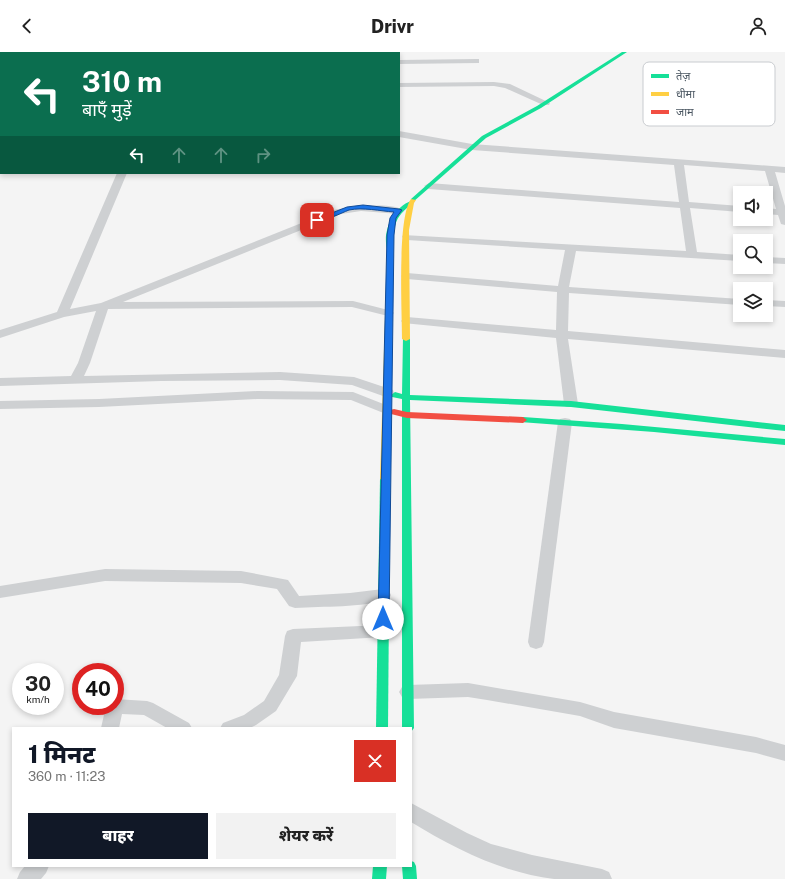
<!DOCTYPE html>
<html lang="hi">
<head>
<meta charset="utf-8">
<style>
	body { margin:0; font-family:"Public Sans","Noto Sans Devanagari",sans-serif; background:#f2f2f2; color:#222; height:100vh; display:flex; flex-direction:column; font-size:15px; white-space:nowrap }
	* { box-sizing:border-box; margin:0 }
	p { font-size:13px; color:#767676 }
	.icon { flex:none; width:22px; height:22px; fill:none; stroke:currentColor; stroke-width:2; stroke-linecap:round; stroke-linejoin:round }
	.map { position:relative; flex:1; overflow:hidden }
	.details { position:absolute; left:12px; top:675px; width:400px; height:140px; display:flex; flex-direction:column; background:#fff; border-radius:0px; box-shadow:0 2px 6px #0003 }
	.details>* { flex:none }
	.top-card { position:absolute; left:0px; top:0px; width:400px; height:122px; box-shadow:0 2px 6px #0003; background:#0b6e4f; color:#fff; overflow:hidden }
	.controls { position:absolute; left:733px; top:134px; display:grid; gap:8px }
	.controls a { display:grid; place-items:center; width:40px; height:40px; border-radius:0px; background:#fff; box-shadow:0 2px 6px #0003; font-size:20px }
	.speed { position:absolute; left:12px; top:611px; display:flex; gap:8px; font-size:20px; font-weight:700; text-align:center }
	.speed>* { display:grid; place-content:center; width:52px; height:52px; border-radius:50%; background:#fff; box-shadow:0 2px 6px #0003; line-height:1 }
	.speed small { font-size:10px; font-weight:400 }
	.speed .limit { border:6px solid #d22; background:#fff; color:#111 }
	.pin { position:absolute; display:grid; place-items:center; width:34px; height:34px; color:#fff; margin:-17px; border-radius:8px; box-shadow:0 2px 6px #0006 }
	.me { position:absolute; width:44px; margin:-22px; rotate:0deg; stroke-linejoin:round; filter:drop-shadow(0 0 3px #0008) }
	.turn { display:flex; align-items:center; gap:14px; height:84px; padding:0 16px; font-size:18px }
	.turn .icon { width:52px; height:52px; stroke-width:2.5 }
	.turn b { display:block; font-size:28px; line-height:34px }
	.lanes { display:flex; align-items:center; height:38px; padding:0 16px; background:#0003; justify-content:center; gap:20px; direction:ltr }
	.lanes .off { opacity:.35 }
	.round { display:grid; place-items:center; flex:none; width:42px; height:42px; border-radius:0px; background:#f2f2f2 }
	.head { display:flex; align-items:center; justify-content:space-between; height:68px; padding:0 16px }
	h1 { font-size:24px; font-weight:800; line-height:30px; color:#111827 }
	.button { display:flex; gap:8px; margin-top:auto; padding:8px 16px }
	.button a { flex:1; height:46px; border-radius:0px; background:#111827; color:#fff; font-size:16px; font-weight:800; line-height:46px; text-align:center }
	.button a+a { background:#f2f2f2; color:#222 }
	header { display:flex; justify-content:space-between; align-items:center; height:52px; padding:0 16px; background:#fff; font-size:18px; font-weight:800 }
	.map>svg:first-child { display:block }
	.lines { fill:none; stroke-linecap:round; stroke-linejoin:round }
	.street { fill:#ced0d2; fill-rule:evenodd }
	.fast { fill:#16e098; fill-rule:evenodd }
	.slow { fill:#ffcf43; fill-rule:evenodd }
	.jam { fill:#f24e42; fill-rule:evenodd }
	.route { fill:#1a73e8; stroke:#114b97 }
	.key { fill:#fff; stroke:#c9ccd0; stroke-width:1 }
	.key-label { font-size:11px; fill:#4a5661 }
</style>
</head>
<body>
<header><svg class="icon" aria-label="back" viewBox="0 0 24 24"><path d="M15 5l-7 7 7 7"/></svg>Drivr<svg class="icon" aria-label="person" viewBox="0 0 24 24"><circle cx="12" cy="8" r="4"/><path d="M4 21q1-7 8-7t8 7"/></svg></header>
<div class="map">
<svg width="785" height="827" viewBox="0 0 785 827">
	<rect width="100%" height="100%" fill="#f4f4f4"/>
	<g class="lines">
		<g class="street">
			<rect x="42" y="0" width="8" height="1"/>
			<rect x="177" y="0" width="8" height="1"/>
			<rect x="303" y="0" width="8" height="1"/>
			<rect x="377" y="0" width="8" height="1"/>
			<path d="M 476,7 L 479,7 L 479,11 L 399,12 L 399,8 Z"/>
			<path d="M 494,30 L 510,32 L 550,51 L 549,53 L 543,53 L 505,36 L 494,34 L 399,35 L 399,31 Z"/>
			<path d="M 399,79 L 472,92 L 785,115 L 785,121 L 775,120 L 785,154 L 785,173 L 781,172 L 778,163 L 766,162 L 766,156 L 776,157 L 765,119 L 684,113 L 689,150 L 740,154 L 740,160 L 690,156 L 697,200 L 740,203 L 740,209 L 576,199 L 569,235 L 740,247 L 740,253 L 569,241 L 568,279 L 785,298 L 785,306 L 568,287 L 578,352 L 576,355 L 566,355 L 564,352 L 556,286 L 403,271 L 401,269 L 403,267 L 407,265 L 556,278 L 557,240 L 407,227 L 401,224 L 407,221 L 558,234 L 565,198 L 407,188 L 402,185 L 403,183 L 686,199 L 680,156 L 429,137 L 424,134 L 429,131 L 679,150 L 674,113 L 472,98 L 399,85 Z"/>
			<path d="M 1,87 L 1,93 L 0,94 L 0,88 Z"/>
			<path d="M 117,121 L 127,121 L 70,257 L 101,251 L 334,158 C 347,155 395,149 404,159 L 399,162 L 361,159 L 341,162 L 123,250 L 353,249 L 392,259 L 394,261 L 392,263 L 388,264 L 352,255 L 108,257 L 90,311 L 84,324 L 280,320 L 354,325 L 393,338 L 394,341 L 393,344 L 383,344 L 352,333 L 280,328 L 161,329 L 0,334 L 0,326 L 71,324 L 78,311 L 96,259 L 64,265 L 0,286 L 0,278 L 57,260 Z"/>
			<path d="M 766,205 L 785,206 L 785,212 L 766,211 Z"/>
			<path d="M 766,248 L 785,249 L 785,255 L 766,254 Z"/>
			<path d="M 257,339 L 353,340 L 391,355 L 393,358 L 391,361 L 386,362 L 351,348 L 257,347 L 99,355 L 0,357 L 0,349 L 99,347 Z"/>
			<path d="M 565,366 L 570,367 L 572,370 L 544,590 L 542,595 L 536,597 L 530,595 L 528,590 L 558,370 L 560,367 Z"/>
			<path d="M 105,517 L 241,519 L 288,528 L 299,544 L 350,541 L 383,537 L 389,539 L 391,543 L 389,547 C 361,556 324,554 295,556 L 289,554 L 277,537 L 241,531 L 105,529 L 0,546 L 0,534 Z"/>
			<path d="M 383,573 L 389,574 L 391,579 L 389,584 L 383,585 L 301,590 L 297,624 L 276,659 L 256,673 L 250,676 L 220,676 L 223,671 L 244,663 L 264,649 L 279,623 L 285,584 L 287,579 L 293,577 Z"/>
			<path d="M 468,631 L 580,650 L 614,660 L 756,685 L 785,693 L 785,709 L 756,701 L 614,676 L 580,664 L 487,648 L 468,645 L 408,647 L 402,645 L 399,640 L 402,635 L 408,633 Z"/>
			<path d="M 115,647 L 147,649 L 153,651 L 189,671 L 192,676 L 167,676 L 144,663 L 122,662 L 119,676 L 101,676 L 106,654 L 115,654 Z"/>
			<path d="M 411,751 L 467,781 L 491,792 L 532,803 L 602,817 L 609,820 L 612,827 C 593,827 573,827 554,827 C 503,821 455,797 411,770 Z"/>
			<path d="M 25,814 L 49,814 L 46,821 L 41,827 L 17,827 L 20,820 Z"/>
		</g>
		<g class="fast">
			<path d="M 622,0 L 627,0 L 541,56 L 486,86 L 413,150 L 413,152 C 393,164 393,178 393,199 L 392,200 L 388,200 C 381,182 392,156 411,149 L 411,147 L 482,84 L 537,54 Z"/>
			<path d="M 403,285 L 406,285 L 410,287 L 410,343 L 571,349 L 785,373 L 785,379 L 571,355 L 410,348 L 414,676 L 411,680 L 411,676 L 402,676 L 402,347 L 392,345 L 391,343 L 395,340 L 402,342 Z"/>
			<path d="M 523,365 L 622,372 L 785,387 L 785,393 L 654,380 L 520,370 L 519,368 Z"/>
			<path d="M 385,424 L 390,427 L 388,676 L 376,676 L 380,427 Z"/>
			<path d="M 411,809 L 414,810 L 416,814 L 417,827 L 403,827 L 402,814 L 411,814 Z"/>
			<path d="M 373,814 L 387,814 L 386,827 L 372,827 Z"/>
		</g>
		<g class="slow">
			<path d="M 411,147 L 416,148 L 414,151 L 409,178 L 410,287 L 406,289 L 402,287 C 402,259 397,166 411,147 Z"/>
			<path d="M 390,197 L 393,199 L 390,427 L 385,430 L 380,427 L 387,199 Z"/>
		</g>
		<path class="jam" d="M 394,357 L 407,360 L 523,365 L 527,368 L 523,371 L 407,366 L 391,362 L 390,360 L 391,358 Z"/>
	</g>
	<path class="route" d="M 363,153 L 399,157 L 402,158 L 396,166 L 394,183 L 389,567 L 387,570 L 383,571 L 379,570 L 378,567 L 387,183 L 390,166 L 394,160 C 380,159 363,155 349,158 C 341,161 320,172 314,168 L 347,155 Z"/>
	<rect x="643" y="10" width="132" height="64" rx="6" class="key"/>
	<rect x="651" y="22" width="18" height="4" fill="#16e098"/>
	<rect x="651" y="40" width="18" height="4" fill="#ffcf43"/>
	<rect x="651" y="58" width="18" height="4" fill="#f24e42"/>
	<g class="key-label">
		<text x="676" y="28">तेज़</text>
		<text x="676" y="46">धीमा</text>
		<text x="676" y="64">जाम</text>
	</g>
</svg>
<div class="controls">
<a><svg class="icon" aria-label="sound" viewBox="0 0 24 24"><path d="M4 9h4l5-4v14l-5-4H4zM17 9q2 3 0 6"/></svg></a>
<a><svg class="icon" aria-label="search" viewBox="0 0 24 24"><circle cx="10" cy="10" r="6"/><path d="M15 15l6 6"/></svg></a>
<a><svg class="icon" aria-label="layers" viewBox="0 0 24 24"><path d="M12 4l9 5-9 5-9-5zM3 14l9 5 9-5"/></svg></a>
</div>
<div class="speed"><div>30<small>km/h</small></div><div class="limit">40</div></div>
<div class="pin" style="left:317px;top:168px;background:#d93025"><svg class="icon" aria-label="arrive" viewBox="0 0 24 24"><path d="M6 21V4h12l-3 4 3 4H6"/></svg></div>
<svg class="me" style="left:383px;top:567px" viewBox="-20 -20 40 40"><circle r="19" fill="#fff"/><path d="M0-13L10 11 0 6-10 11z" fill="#1a73e8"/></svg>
<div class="top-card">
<div class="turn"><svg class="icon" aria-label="left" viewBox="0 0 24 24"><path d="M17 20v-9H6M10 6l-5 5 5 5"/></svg><div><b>310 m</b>बाएँ मुड़ें</div></div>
<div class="lanes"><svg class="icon" aria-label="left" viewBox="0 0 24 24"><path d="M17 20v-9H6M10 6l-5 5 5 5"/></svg><svg class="icon off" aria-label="ahead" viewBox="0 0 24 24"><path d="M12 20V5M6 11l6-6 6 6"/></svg><svg class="icon off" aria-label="ahead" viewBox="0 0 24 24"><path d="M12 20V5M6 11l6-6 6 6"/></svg><svg class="icon off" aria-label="right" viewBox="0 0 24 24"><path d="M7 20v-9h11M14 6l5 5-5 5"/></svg></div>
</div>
<section class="details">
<div class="head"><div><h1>1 मिनट</h1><p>360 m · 11:23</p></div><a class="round" style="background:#d93025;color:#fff"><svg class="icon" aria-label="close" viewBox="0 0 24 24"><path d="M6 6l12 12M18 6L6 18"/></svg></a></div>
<div class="button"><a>बाहर</a><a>शेयर करें</a></div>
</section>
</div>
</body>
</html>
